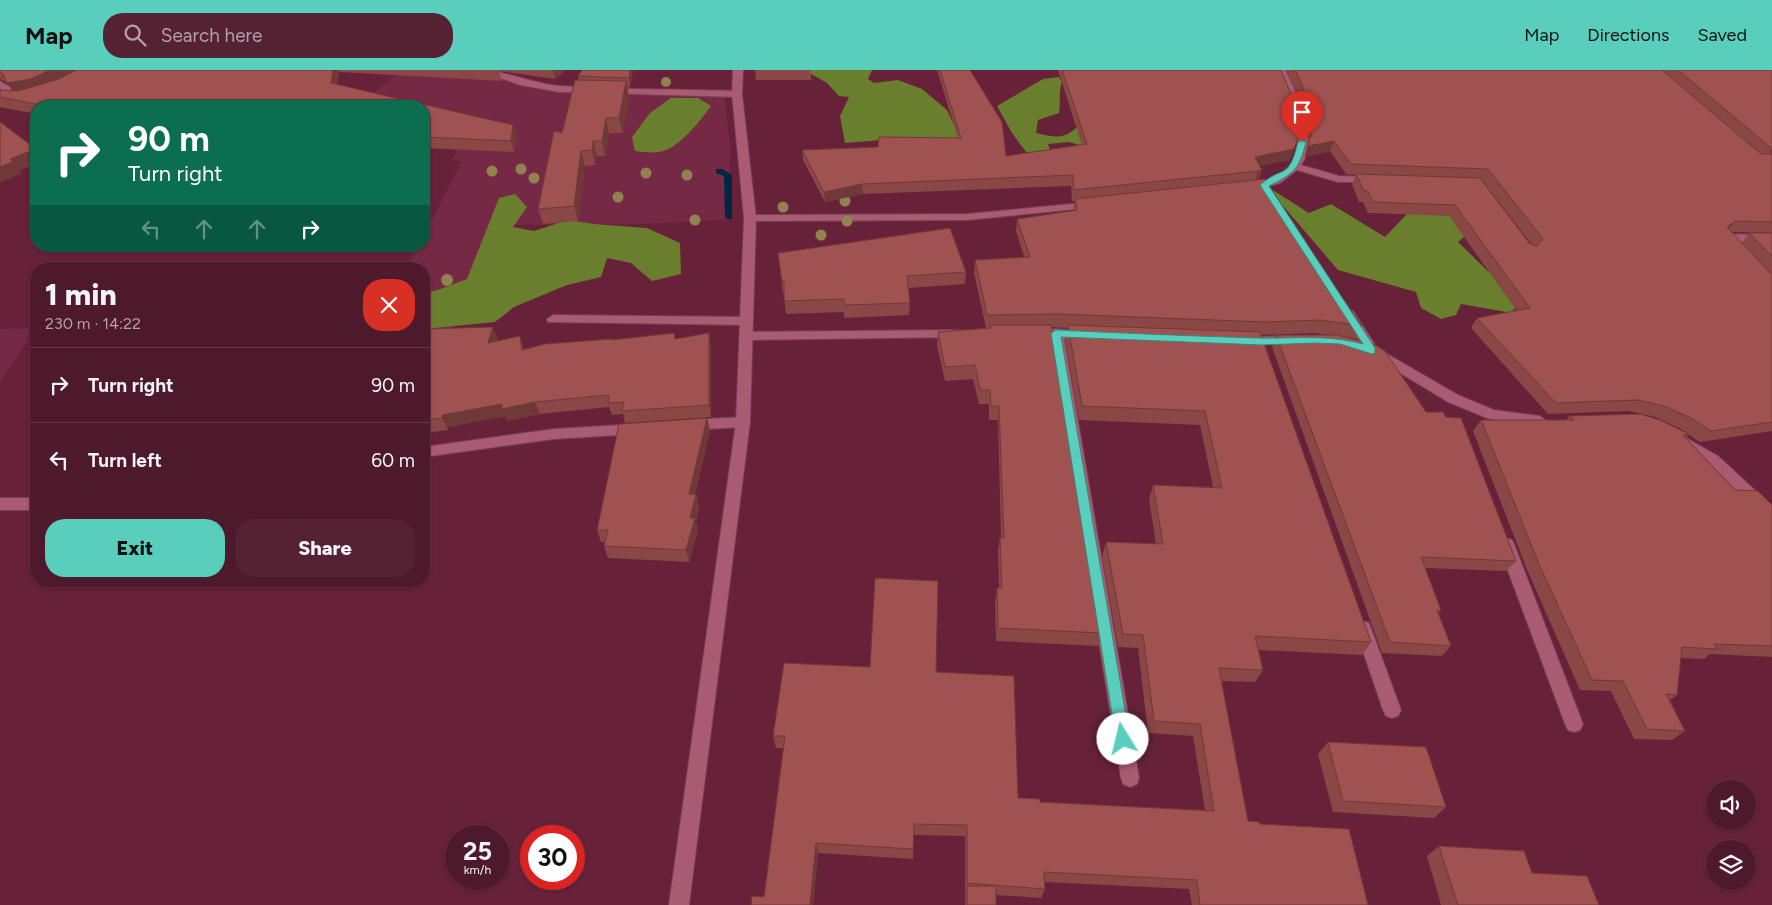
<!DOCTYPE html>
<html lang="en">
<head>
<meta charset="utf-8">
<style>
	body { margin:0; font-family:Figtree,sans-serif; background:#542233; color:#f1f3f6; height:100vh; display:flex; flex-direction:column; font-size:19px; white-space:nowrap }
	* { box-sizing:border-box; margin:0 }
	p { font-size:16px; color:#b3a0a9 }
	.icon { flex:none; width:28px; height:28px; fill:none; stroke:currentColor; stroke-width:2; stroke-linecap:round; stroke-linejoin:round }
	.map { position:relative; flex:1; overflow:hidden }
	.details { position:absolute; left:30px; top:192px; width:400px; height:325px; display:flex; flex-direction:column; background:#4d192b; border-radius:20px; box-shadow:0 1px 4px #0004,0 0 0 1px #643847 }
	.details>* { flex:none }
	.guide { position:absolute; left:30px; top:30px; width:400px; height:152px; border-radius:20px; box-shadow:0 1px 4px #0004,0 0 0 1px #643847; background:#0b6e4f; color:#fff; overflow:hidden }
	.fabs { position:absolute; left:1706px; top:710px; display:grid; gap:10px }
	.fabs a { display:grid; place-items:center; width:50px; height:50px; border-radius:50%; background:#4d192b; box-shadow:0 1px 4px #0004,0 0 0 1px #643847; font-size:25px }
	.speed { position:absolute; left:445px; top:755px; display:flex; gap:10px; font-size:25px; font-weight:700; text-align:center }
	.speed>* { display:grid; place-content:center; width:65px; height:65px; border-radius:50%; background:#4d192b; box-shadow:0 1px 4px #0004,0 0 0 1px #643847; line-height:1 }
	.speed small { font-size:12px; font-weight:400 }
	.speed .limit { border:8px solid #d22; background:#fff; color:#111 }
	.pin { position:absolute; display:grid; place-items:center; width:42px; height:42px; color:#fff; margin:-51px -21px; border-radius:50% 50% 50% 0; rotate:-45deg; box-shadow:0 0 5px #0007 }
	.pin .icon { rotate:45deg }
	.me { position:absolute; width:55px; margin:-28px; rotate:351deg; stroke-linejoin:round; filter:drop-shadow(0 0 4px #0008) }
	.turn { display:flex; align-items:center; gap:18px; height:105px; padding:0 15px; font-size:22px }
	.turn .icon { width:65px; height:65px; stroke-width:2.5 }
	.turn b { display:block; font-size:35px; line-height:42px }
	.lanes { display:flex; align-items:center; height:48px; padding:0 15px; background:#0003; justify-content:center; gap:25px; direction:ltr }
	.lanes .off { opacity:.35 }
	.round { display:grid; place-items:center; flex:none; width:52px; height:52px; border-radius:20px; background:#542233 }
	.summary { display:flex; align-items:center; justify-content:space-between; height:85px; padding:0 15px }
	h1 { font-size:30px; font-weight:800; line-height:38px }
	.cta { display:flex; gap:10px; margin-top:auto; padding:10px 15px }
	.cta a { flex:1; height:58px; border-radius:20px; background:#5acebd; color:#111; font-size:20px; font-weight:800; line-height:58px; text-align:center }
	.cta a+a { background:#542233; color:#f1f3f6 }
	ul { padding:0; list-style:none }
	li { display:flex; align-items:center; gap:15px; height:75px; padding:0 15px; border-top:1px solid #643847 }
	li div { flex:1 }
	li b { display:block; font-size:19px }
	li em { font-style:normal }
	header { display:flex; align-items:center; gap:30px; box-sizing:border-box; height:70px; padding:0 25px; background:#5acebd; color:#111 }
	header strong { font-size:24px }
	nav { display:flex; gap:28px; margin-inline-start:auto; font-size:18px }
	.search { width:350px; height:45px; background:#542233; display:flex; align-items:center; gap:12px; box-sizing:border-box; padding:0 18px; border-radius:20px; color:#b3a0a9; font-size:19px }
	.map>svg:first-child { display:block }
	.built { fill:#762944 }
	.forest { fill:#6a7f2d }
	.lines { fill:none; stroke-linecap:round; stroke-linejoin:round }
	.stream { fill:#002842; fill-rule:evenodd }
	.service-casing { stroke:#774057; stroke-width:2 }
	.minor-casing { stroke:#774057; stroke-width:2 }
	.tertiary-casing { stroke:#774057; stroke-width:2 }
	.service { fill:#a85b71; fill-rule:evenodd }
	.minor { fill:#a85b71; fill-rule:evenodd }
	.tertiary { fill:#a85b71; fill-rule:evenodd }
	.tree { fill:#918251 }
	.wall { fill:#894745; fill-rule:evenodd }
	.shaded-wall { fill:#6f3938 }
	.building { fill:#9f5250; stroke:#6f3938 }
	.route { fill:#5acebd; stroke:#3a867b }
</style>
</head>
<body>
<header>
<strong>Map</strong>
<div class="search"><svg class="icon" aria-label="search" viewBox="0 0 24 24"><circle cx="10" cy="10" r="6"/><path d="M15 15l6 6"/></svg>Search here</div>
<nav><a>Map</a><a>Directions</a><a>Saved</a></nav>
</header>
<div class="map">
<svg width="1772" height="835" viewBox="0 0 1772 835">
	<rect width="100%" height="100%" fill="#672139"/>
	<g class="built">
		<path d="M 401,0 L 484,0 L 544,15 L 715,25 L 725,28 L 730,78 L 729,150 L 646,154 L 500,155 L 467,222 L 453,259 L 424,259 L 424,199 L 407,199 L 418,176 L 424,176 L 424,166 L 462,91 L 452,90 L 459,77 L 424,36 L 358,36 Z"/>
		<path d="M 29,258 L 27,272 L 0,312 L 0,259 Z"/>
	</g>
	<g class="forest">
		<path d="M 804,0 L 872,0 L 868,9 L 874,13 L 898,10 L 922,19 L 947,40 L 971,90 L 894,69 L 845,73 L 840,46 L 849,27 L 839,26 L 827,13 Z"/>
		<path d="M 1059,7 L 1062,12 C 1058,22 1061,33 1059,43 L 1038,50 L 1036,63 C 1064,70 1068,67 1087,47 L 1093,79 L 1069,72 L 1048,74 L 1051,82 L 1029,86 L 1012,63 L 997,36 L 1043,9 Z"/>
		<path d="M 671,28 L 698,28 L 711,36 C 699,52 680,78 659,82 C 651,83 642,82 635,81 L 632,67 L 650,43 Z"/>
		<path d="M 1418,112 L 1481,153 L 1458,172 L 1497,210 L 1521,227 L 1512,243 L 1461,234 L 1456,245 L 1441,249 L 1421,238 L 1416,222 L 1338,200 L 1265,115 L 1309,143 L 1331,134 L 1385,167 L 1407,144 Z"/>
		<path d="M 515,124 L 527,137 L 513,157 L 534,161 L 568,150 L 594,154 L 647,158 L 680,173 L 681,204 L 652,211 L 631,193 L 607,188 L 601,207 L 567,215 L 514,237 L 495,252 L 424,259 L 424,223 L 438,220 L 467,209 L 499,128 Z"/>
	</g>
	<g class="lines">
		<path class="stream" d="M 716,99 L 722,99 L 732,105 L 732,149 L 726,149 L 725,147 L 724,106 L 716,103 Z"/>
		<g class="service-casing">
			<path id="service" d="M 553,245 L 747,247 L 753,251 L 747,255 L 548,252 L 547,249 Z"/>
		</g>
		<g class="minor-casing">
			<g id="minor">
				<path d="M 478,0 C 506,0 532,14 561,16 C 619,20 678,19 737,21 L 742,24 L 737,27 L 559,22 L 520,15 Z"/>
				<path d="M 1275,0 L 1285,0 C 1298,26 1321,67 1301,95 L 1339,106 L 1374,107 L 1378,108 L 1378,112 L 1338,112 L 1297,100 L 1280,113 L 1250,121 L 1246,120 L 1246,116 C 1259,113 1272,110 1282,103 C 1315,79 1289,28 1275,0 Z"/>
				<path d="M 0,11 L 10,17 L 14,26 L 23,29 L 23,33 L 5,30 L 0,19 Z"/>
				<path d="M 1093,132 L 1099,135 L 1097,137 L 967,150 L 750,151 L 744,148 L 750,145 L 967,144 Z"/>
				<path d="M 1726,164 L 1772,165 L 1772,173 L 1736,172 L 1735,176 C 1728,177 1724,174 1720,168 Z"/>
				<path d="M 1348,240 L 1353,241 L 1377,278 L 1458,325 L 1494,340 L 1540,346 L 1547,351 L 1540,356 L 1514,354 L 1487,348 L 1448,332 L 1367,283 L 1342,244 Z"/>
				<path d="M 1056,259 L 1087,261 L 1094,265 L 1087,269 L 1064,269 L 1139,708 L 1137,714 L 1130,717 L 1123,714 L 1121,708 L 1050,269 L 1032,268 L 1025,264 L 1032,260 Z"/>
				<path d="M 957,260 L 962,261 L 964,264 L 962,267 L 747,270 L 740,266 L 747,262 Z"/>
				<path d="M 1294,266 L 1299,267 L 1301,270 L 1299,273 L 1245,275 L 1238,271 L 1245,267 Z"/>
				<path d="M 743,347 L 750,352 L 743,357 L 689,360 L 682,355 L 689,350 Z"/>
				<path d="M 636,354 L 643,359 L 636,364 L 554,369 L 424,387 L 424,377 L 554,359 Z"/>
				<path d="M 1681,365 L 1718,386 L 1772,436 L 1772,451 L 1767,449 L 1708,394 L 1676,374 L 1674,370 L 1676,366 Z"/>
				<rect x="0" y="428" width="36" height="12"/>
				<path d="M 1506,468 L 1512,470 L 1514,474 L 1583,654 L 1580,660 L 1574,662 L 1568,660 L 1565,654 L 1498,474 L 1500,470 Z"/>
				<path d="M 1363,551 L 1369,553 L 1371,558 L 1401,640 L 1398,646 L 1392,648 L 1386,646 L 1383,640 L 1355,558 L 1357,553 Z"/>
			</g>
		</g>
		<g class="tertiary-casing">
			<path id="tertiary" d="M 733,0 L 743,0 L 742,24 L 756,148 L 750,352 L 689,835 L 669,835 L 736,352 L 744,148 L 732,24 Z"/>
		</g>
		<use href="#service" class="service"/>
		<use href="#minor" class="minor"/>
		<use href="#tertiary" class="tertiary"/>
	</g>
	<g class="tree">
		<circle cx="666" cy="12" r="5"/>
		<circle cx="521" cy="99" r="5.5"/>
		<circle cx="492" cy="101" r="5.5"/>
		<circle cx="646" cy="103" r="5.5"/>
		<circle cx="687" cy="105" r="5.5"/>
		<circle cx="534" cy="108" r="5.5"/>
		<circle cx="618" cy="127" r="5.5"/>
		<circle cx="845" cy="131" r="5.5"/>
		<circle cx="783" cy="137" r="5.5"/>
		<circle cx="695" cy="150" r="5.5"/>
		<circle cx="847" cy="151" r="5.5"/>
		<circle cx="821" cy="165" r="5.5"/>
		<circle cx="447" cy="210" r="6"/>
	</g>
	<g class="wall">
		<path d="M 0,0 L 566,0 L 555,9 L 499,1 L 502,11 L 339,2 L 337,15 L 513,55 L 517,66 L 514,82 L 424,78 L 424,36 L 36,36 L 36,44 L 0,37 L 0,20 L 13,21 L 7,13 L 1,9 L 0,10 Z"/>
		<path d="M 633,0 L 630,17 L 627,17 L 629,26 L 623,63 L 609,63 L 605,86 L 597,86 L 595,95 L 585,96 L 578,151 L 543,154 L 538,139 L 579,10 L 578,6 Z"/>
		<path d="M 755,0 L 811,0 L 811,10 L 756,10 Z"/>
		<path d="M 937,0 L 970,0 L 1006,86 L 1082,75 L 1058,0 L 1281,0 L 1290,90 L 1260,96 L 1259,109 L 1362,256 L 1356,269 L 1351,268 L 1516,491 L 1506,501 L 1425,498 L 1441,540 L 1438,544 L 1451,576 L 1442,586 L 1382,583 L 1272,277 L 1276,265 L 1327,265 L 1315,263 L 1261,265 L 1371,572 L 1362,585 L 1258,580 L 1263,600 L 1255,612 L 1221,611 L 1248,751 L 1260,754 L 1368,835 L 1192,835 L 1189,819 L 1044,812 L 1045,819 L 1041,828 L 996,825 L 996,835 L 965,835 L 965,766 L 914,765 L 913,789 L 818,783 L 813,835 L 751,835 L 764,827 L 784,678 L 776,678 L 773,666 L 936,602 L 1018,728 L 1040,732 L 1205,740 L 1193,666 L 1148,663 L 1138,578 L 1118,577 L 1102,486 L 1106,472 L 1156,474 L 1149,429 L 1153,415 L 1213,417 L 1200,355 L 1079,350 L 1065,270 L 1068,258 L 1051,257 L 1102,563 L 1098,576 L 996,571 L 995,531 L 997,518 L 999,518 L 998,481 L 1000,468 L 1001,468 L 998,350 L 989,350 L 989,334 L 979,334 L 973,309 L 945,311 L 937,276 L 938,262 L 990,258 L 986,258 L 974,203 L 975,190 L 1024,187 L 1016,161 L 1017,149 L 1073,141 L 1075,131 L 1072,131 L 1071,116 L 863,124 L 825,132 L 803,90 L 802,80 L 878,77 L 958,68 Z"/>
		<path d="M 1286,0 L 1772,0 L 1772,163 L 1732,162 L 1742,173 L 1749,163 L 1772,163 L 1772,361 L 1700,372 L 1689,365 L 1686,368 L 1735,420 L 1772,435 L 1772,587 L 1710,584 L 1704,589 L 1681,588 L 1677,625 L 1670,630 L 1685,661 L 1672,670 L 1634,669 L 1611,621 L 1580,620 L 1528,502 L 1473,361 L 1481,350 L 1566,350 L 1569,346 L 1687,363 L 1681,359 L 1655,347 L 1629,341 L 1548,344 L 1471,258 L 1477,248 L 1517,241 L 1449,146 L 1368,143 L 1363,132 L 1359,132 L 1352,114 L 1356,105 L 1346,104 L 1330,81 L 1305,87 L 1308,70 L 1306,46 L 1297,22 ZM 1481,110 L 1482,110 L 1532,175 L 1530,174 Z"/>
		<path d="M 778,183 L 966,202 L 965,214 L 908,218 L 910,233 L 909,245 L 844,248 L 844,242 L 786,244 L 784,224 L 783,224 Z"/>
		<path d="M 424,250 L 425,250 L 429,259 L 498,269 L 497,271 L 524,279 L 611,269 L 612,270 L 676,268 L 711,275 L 711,347 L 625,353 L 623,344 L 612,345 L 609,337 L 540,344 L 507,351 L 505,346 L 448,357 L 448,360 L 424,363 Z"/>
		<path d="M 707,348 L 710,361 L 695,424 L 696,424 L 699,437 L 696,451 L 698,460 L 689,492 L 608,488 L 604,476 L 605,472 L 601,472 L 597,460 Z"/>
		<path d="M 1328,672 L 1446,737 L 1434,748 L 1333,742 L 1318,684 Z"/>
		<path d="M 1439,776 L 1532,803 L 1599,835 L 1441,835 L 1427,786 Z"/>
	</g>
	<g class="shaded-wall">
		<path d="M 50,0 L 80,0 L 39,21 L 15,24 L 7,13 Z"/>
		<path d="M 333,0 L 338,0 L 339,2 L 336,25 L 331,13 Z"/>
		<path d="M 553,0 L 566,0 L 555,9 Z"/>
		<path d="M 630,0 L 633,0 L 630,17 L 629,8 Z"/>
		<path d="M 626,11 L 629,26 L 623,63 L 619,48 Z"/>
		<path d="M 606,48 L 609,63 L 605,86 L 602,71 Z"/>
		<path d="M 513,55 L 517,66 L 514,82 L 511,71 Z"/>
		<path d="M 593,71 L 597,86 L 595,95 L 592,80 Z"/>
		<path d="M 1334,71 L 1330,81 L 1305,87 L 1308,76 Z"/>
		<path d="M 36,79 L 36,94 L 20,100 L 22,103 L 0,113 L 0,97 L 10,89 Z"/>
		<path d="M 1294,79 L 1290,90 L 1251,98 L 1255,87 Z"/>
		<path d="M 581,81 L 585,96 L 578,151 L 574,136 Z"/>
		<path d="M 1262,100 L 1259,111 L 1255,112 L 1258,101 Z"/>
		<path d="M 862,114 L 863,124 L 825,132 L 824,122 Z"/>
		<path d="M 1735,151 L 1726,162 L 1727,157 Z"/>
		<path d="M 425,250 L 430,262 L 424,261 Z"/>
		<path d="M 493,257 L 498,269 L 493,285 L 488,273 Z"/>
		<path d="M 709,263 L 711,275 L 711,347 L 709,335 Z"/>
		<path d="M 520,266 L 524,278 L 526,292 L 522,280 Z"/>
		<path d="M 535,332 L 540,344 L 507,351 L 505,346 L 448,357 L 448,360 L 442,348 L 442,345 L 502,334 Z"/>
		<path d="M 707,348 L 710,361 L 692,437 L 689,424 Z"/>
		<path d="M 696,424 L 699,437 L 696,451 L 698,460 L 689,492 L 686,480 L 690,448 Z"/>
		<path d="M 816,773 L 818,783 L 813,835 L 810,835 Z"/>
	</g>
	<g class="building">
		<path d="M 0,0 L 50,0 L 31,9 L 7,13 L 3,4 L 0,2 Z"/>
		<path d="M 76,0 L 333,0 L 331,13 L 513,55 L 511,71 L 424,67 L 424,36 L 46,36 L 0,27 L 0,20 L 18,21 L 59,9 Z"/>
		<path d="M 582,0 L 630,0 L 629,8 L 578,6 Z"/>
		<path d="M 940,0 L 970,0 L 1002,52 L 1006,86 L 1087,74 L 1062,0 L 1281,0 L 1297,39 L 1299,66 L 1294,79 L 1255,87 L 1262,100 L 1258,101 L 1074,120 L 1073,105 L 862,114 L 824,122 L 802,80 L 878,77 L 879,67 L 961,68 Z"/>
		<path d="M 1295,0 L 1662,0 L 1761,84 L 1771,84 L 1770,77 L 1678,0 L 1772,0 L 1772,152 L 1735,151 L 1727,157 L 1772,205 L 1772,352 L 1711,361 L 1691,348 L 1664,336 L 1638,330 L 1556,333 L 1477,248 L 1530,238 L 1455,135 L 1373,132 L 1368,121 L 1364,121 L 1356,104 L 1480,108 L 1530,174 L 1537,176 L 1543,169 L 1488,99 L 1351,94 L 1334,71 L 1308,76 L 1312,59 L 1309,35 L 1301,12 Z"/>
		<path d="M 575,10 L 626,11 L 619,48 L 606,48 L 602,71 L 593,71 L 592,80 L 581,81 L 574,136 L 538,139 L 554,61 L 562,63 Z"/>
		<path d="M 0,52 L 36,79 L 10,89 L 13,92 L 0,97 Z"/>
		<path d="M 1265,109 L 1330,210 L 1362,256 L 1321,250 L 1266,252 L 1058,244 L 987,245 L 975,190 L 1030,187 L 1017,149 L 1077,140 L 1075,129 Z"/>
		<path d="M 950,158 L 966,202 L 907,206 L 910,233 L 844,235 L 844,229 L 784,231 L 784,211 L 782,211 L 778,183 Z"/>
		<path d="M 1749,163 L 1772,163 L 1772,186 Z"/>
		<path d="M 990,255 L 1051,255 L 1102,563 L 998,558 L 997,518 L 1002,518 L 1000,468 L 1004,468 L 999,336 L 991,336 L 990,320 L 980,320 L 975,295 L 945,297 L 938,262 L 991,258 Z"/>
		<path d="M 1068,255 L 1260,262 L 1371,572 L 1255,566 L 1263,600 L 1219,598 L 1248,751 L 1259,752 L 1260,754 L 1349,759 L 1368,835 L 1200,835 L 1197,810 L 1044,802 L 1045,819 L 967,813 L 967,755 L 914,754 L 913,779 L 816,773 L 810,835 L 751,835 L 752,826 L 764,827 L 785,666 L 773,666 L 784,593 L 870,597 L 875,508 L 938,511 L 936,602 L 1014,606 L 1018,728 L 1040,729 L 1040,732 L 1214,741 L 1200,654 L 1154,651 L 1143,565 L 1123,564 L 1106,472 L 1163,474 L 1153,415 L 1222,418 L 1205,341 L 1082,336 Z"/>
		<path d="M 493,257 L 488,273 L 520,266 L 522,280 L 545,274 L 611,269 L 611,270 L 674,263 L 675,269 L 709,263 L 709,335 L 622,341 L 624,332 L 608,333 L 609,325 L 535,332 L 502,339 L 502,334 L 442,345 L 442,348 L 424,350 L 424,259 Z"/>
		<path d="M 1276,265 L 1337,265 L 1373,274 L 1385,281 L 1426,342 L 1443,342 L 1446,347 L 1461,348 L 1516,491 L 1421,487 L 1441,540 L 1437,540 L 1451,576 L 1390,572 Z"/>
		<path d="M 1640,344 L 1660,350 L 1689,364 L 1683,365 L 1735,420 L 1758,421 L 1772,435 L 1772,576 L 1714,574 L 1717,579 L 1682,577 L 1677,625 L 1666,624 L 1685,661 L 1647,659 L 1623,611 L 1592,610 L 1538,492 L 1481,350 L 1574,350 L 1569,346 Z"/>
		<path d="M 707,348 L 689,424 L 696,424 L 690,448 L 695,448 L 686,480 L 604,476 L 608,460 L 597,460 L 619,354 Z"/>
		<path d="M 1328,672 L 1426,677 L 1446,737 L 1343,731 Z"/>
		<path d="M 1439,776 L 1524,781 L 1532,803 L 1587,806 L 1599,835 L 1458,835 Z"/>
		<rect x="967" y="816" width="29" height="19"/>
	</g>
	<path class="route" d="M 1302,70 L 1306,72 C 1299,100 1294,103 1269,116 L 1375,278 L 1375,283 L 1372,284 L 1340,274 L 1315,273 L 1261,275 L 1061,267 L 1130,669 L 1128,674 L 1123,676 L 1118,674 L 1116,669 L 1051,263 L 1056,260 C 1123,263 1190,266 1257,268 C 1295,269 1325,264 1363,274 L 1260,115 C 1284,94 1288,112 1298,72 Z"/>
</svg>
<div class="fabs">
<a><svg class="icon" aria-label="sound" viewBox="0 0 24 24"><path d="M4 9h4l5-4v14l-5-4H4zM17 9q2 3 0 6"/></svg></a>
<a><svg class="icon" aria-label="layers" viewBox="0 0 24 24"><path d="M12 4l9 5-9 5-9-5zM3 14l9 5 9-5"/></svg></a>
</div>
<div class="speed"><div>25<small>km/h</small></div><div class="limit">30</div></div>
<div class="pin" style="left:1302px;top:72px;background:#d93025"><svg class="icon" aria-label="arrive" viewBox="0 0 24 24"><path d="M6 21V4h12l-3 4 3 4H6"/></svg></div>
<svg class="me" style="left:1123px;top:669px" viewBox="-20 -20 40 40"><circle r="19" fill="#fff"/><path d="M0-13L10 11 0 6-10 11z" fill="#5acebd"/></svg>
<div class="guide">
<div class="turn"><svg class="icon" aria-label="right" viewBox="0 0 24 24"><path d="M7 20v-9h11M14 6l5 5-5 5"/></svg><div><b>90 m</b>Turn right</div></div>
<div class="lanes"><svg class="icon off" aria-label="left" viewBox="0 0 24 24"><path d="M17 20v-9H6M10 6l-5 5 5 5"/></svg><svg class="icon off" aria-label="ahead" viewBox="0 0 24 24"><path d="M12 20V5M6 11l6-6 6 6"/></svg><svg class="icon off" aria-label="ahead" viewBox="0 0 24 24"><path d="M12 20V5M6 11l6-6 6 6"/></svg><svg class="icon" aria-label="right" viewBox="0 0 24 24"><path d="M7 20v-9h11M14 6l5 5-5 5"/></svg></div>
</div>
<section class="details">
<div class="summary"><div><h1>1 min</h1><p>230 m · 14:22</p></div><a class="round" style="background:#d93025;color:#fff"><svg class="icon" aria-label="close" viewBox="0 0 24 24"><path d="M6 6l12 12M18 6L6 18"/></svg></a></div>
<ul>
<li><svg class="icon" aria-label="right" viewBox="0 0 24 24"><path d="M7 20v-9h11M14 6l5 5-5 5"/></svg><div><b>Turn right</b></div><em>90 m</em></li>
<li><svg class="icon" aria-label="left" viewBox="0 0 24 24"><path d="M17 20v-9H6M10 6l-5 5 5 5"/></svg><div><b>Turn left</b></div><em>60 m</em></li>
</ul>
<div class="cta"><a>Exit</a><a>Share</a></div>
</section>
</div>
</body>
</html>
